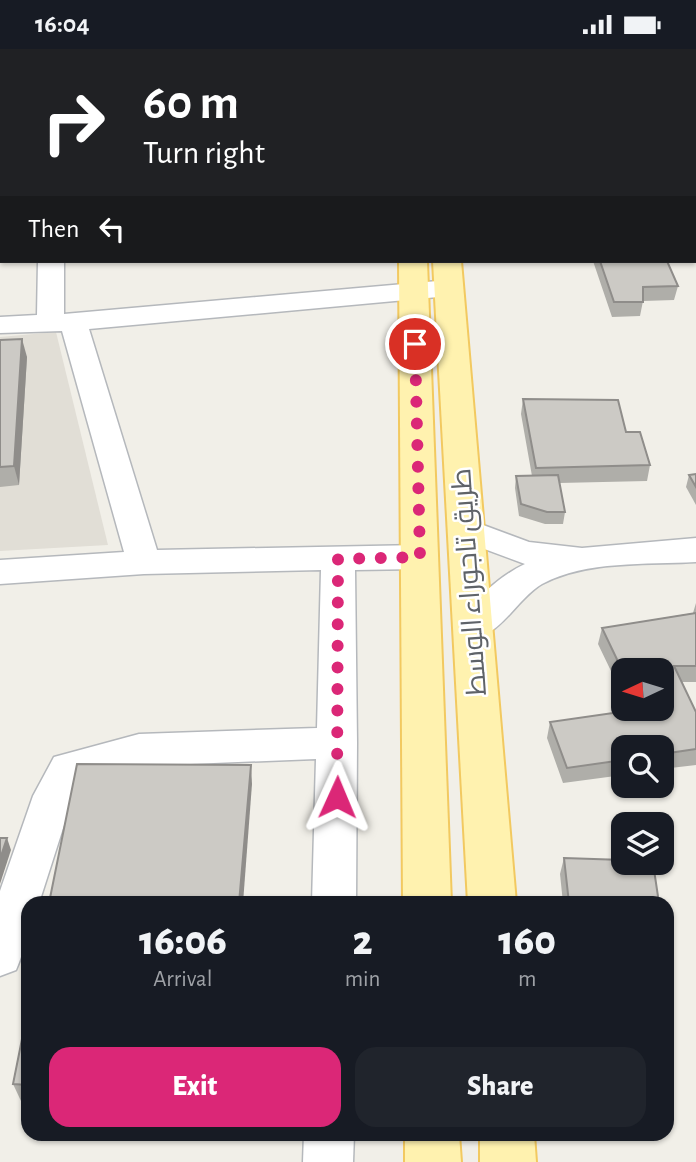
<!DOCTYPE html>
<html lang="en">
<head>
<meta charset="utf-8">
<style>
	body { margin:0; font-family:"Alegreya Sans",Cairo,sans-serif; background:#20242c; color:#f1f3f6; height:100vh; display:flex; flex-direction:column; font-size:26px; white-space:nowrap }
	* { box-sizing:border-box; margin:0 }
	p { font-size:23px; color:#9ea1a6 }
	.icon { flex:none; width:38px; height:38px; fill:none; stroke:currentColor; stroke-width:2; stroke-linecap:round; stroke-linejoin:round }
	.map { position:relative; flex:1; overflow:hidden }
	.side { position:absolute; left:21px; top:847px; width:653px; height:245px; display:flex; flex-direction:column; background:#171b24; border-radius:21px; box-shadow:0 2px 5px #0004 }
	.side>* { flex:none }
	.hud { position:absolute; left:0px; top:0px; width:696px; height:214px; box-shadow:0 2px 5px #0004; background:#202124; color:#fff; overflow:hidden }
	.needle { width:46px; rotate:266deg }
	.tools { position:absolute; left:611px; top:609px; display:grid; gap:14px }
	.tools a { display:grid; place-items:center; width:63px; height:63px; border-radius:14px; background:#171b24; box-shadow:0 2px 5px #0004; font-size:35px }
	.pin { position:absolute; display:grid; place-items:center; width:60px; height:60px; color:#fff; margin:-30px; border:4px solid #fff; border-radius:50%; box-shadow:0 2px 7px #0007 }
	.me { position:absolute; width:77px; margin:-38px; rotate:1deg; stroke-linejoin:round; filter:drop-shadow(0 0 5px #0008) }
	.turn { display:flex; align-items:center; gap:24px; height:147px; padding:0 28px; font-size:32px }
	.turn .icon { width:91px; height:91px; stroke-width:2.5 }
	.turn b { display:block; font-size:49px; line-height:60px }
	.then { display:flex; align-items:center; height:66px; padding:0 28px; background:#0003; gap:14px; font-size:26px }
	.eta { display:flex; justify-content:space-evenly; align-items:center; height:119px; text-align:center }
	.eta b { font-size:42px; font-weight:800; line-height:49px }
	.primary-button { display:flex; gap:14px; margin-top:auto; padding:14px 28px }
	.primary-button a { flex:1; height:80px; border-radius:21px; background:#db2777; color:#fff; font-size:28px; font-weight:800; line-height:80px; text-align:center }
	.primary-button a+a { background:#20242c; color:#f1f3f6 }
	.status { display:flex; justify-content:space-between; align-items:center; height:49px; padding:0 35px; background:#171b24; direction:ltr }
	.status svg { height:19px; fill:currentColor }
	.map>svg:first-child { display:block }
	.education { fill:#e1ded6 }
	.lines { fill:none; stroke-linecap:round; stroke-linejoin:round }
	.street-casing { stroke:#b5b8bc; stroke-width:3 }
	.primary-casing { stroke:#f2c960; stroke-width:4 }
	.street { fill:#fff; fill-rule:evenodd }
	.primary { fill:#fff2af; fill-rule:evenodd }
	.wall { fill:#afaea9 }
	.shaded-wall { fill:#8f8d8a }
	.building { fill:#cccac5; stroke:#8f8d8a; stroke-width:2 }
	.route { stroke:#db2777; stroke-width:12; stroke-dasharray:0 21.6 }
	.labels { text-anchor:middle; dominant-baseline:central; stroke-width:5; stroke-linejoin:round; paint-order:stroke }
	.street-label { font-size:28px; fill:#5f6368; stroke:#fff }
</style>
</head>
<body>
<div class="status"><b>16:04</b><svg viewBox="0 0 49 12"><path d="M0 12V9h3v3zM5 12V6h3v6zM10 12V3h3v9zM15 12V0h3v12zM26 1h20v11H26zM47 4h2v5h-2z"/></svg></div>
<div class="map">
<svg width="696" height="1113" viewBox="0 0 696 1113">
	<rect width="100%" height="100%" fill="#f1efe8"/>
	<path class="education" d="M 56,283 L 108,496 L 0,502 L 0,288 Z"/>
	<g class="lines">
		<g class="street-casing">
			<g id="street">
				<rect x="695" y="21" width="1" height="12"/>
				<path d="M 38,212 L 64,212 L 64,265 L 449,231 L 458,233 L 462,239 L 458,245 L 449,247 L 89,280 L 157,501 L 420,496 L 432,500 L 437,508 L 432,516 L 420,520 L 355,521 L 357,694 L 356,854 L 312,854 L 316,710 L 139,717 L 81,732 L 73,748 L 39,854 L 28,854 C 28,881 27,896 16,921 L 0,927 L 0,842 L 33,747 L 54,708 L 139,685 L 317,679 L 321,521 L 144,525 L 0,535 L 0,511 L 124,503 L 62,282 L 0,284 L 0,268 L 37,266 Z"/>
				<path d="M 467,470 L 529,493 L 582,499 L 696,489 L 696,513 C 646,516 587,511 542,535 C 514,551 496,598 461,587 L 456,578 C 470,554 499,527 525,515 L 455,489 L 451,481 L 455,473 Z"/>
				<path d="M 304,1085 L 354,1085 L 353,1113 L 303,1113 Z"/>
			</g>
		</g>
		<g class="primary-casing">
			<g id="primary">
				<rect x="393" y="0" width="22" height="2"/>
				<path d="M 420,0 L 442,0 L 443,2 L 421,2 Z"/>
				<path d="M 399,212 L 427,212 L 451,854 L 403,854 Z"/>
				<path d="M 433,212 L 461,212 L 516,854 L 468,854 Z"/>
				<path d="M 405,1085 L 459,1085 L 461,1113 L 405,1113 Z"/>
				<path d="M 480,1085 L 534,1085 L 536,1113 L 480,1113 Z"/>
			</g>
		</g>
		<use href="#street" class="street"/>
		<use href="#primary" class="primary"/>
	</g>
	<g class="wall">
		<path d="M 610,0 L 696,0 L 696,19 L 695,19 L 695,2 L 618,2 L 617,1 Z"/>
		<path d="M 0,134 L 2,137 L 2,188 L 0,188 Z"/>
		<rect x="695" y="135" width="1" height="58"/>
		<path d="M 593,212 L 667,212 L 678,237 L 674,251 L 643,252 L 640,267 L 612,268 Z"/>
		<path d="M 0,291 L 27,308 L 19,436 L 0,438 Z"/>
		<path d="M 523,350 L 626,383 L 650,416 L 647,432 L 559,434 L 565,463 L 563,475 L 545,475 L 519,467 L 515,439 L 516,427 L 532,427 L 521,365 Z"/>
		<path d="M 696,425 L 696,456 L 686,438 L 689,426 Z"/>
		<path d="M 696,554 L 696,633 L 682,633 L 696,663 L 696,716 L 662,720 L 662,698 L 623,698 L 623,726 L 563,734 L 547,689 L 550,673 L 630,662 L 629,660 L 662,660 L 623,621 L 623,647 L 598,595 L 602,579 L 693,564 Z"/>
		<path d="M 564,809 L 659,854 L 563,854 L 560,825 Z"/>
		<path d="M 28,960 L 28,1052 L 21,1052 L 13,1035 Z"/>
	</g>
	<g class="shaded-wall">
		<path d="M 22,290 L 27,308 L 19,436 L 14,417 Z"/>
		<path d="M 251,716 L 252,735 L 243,854 L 239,854 Z"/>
		<path d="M 7,789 L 11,801 L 0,835 L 0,810 Z"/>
	</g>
	<g class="building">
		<rect x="250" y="0" width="41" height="2"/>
		<path d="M 623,0 L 696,0 L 696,9 L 695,14 L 695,2 L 624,2 Z"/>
		<path d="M 0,134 L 1,134 L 1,143 L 2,143 L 2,172 L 0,172 Z"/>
		<rect x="695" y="135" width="1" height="45"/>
		<path d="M 600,212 L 667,212 L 678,237 L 643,238 L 643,253 L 614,253 Z"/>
		<path d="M 22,290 L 14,417 L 0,418 L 0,291 Z"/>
		<path d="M 523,350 L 618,351 L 626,383 L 640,383 L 650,416 L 536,419 Z"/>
		<path d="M 696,425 L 696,438 L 689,426 Z"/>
		<path d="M 558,426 L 565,463 L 547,463 L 521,455 L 516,427 Z"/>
		<path d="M 696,564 L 696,617 L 674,617 L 696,663 L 696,700 L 662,705 L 662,698 L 623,698 L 623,711 L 567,719 L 550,673 L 641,660 L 662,660 L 662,621 L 623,621 L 623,623 L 602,579 Z"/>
		<path d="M 77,715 L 251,716 L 239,854 L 49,854 Z"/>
		<path d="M 0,789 L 7,789 L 0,810 Z"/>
		<path d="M 564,809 L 623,811 L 623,814 L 653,814 L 659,854 L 569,854 Z"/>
		<path d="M 28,960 L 28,1036 L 13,1035 Z"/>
	</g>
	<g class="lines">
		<path class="route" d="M 337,748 L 338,510 L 420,508 L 415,295"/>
	</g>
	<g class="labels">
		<g class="street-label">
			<text transform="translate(470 533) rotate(-94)">طريق تاجوراء الوسط</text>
		</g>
	</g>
</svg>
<div class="tools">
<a><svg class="needle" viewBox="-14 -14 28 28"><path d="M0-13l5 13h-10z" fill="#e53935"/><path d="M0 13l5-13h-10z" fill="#9ea1a6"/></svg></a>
<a><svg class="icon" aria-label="search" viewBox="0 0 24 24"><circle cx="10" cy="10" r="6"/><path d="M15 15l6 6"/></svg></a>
<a><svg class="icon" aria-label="layers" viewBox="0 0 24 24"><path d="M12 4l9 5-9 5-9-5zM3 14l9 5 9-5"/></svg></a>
</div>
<div class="pin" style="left:415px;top:295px;background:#d93025"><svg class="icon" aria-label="arrive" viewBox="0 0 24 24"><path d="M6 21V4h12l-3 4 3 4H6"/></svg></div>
<svg class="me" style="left:337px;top:748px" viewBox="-20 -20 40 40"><path d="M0-17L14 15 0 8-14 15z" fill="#db2777" stroke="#fff" stroke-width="4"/></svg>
<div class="hud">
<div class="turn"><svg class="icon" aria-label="right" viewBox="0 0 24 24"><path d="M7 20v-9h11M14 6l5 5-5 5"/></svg><div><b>60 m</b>Turn right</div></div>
<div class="then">Then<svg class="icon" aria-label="left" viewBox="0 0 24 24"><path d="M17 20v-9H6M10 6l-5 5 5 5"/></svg></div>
</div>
<section class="side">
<div class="eta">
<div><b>16:06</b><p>Arrival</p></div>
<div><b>2</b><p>min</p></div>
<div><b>160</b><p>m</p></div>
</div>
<div class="primary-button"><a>Exit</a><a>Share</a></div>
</section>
</div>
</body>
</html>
